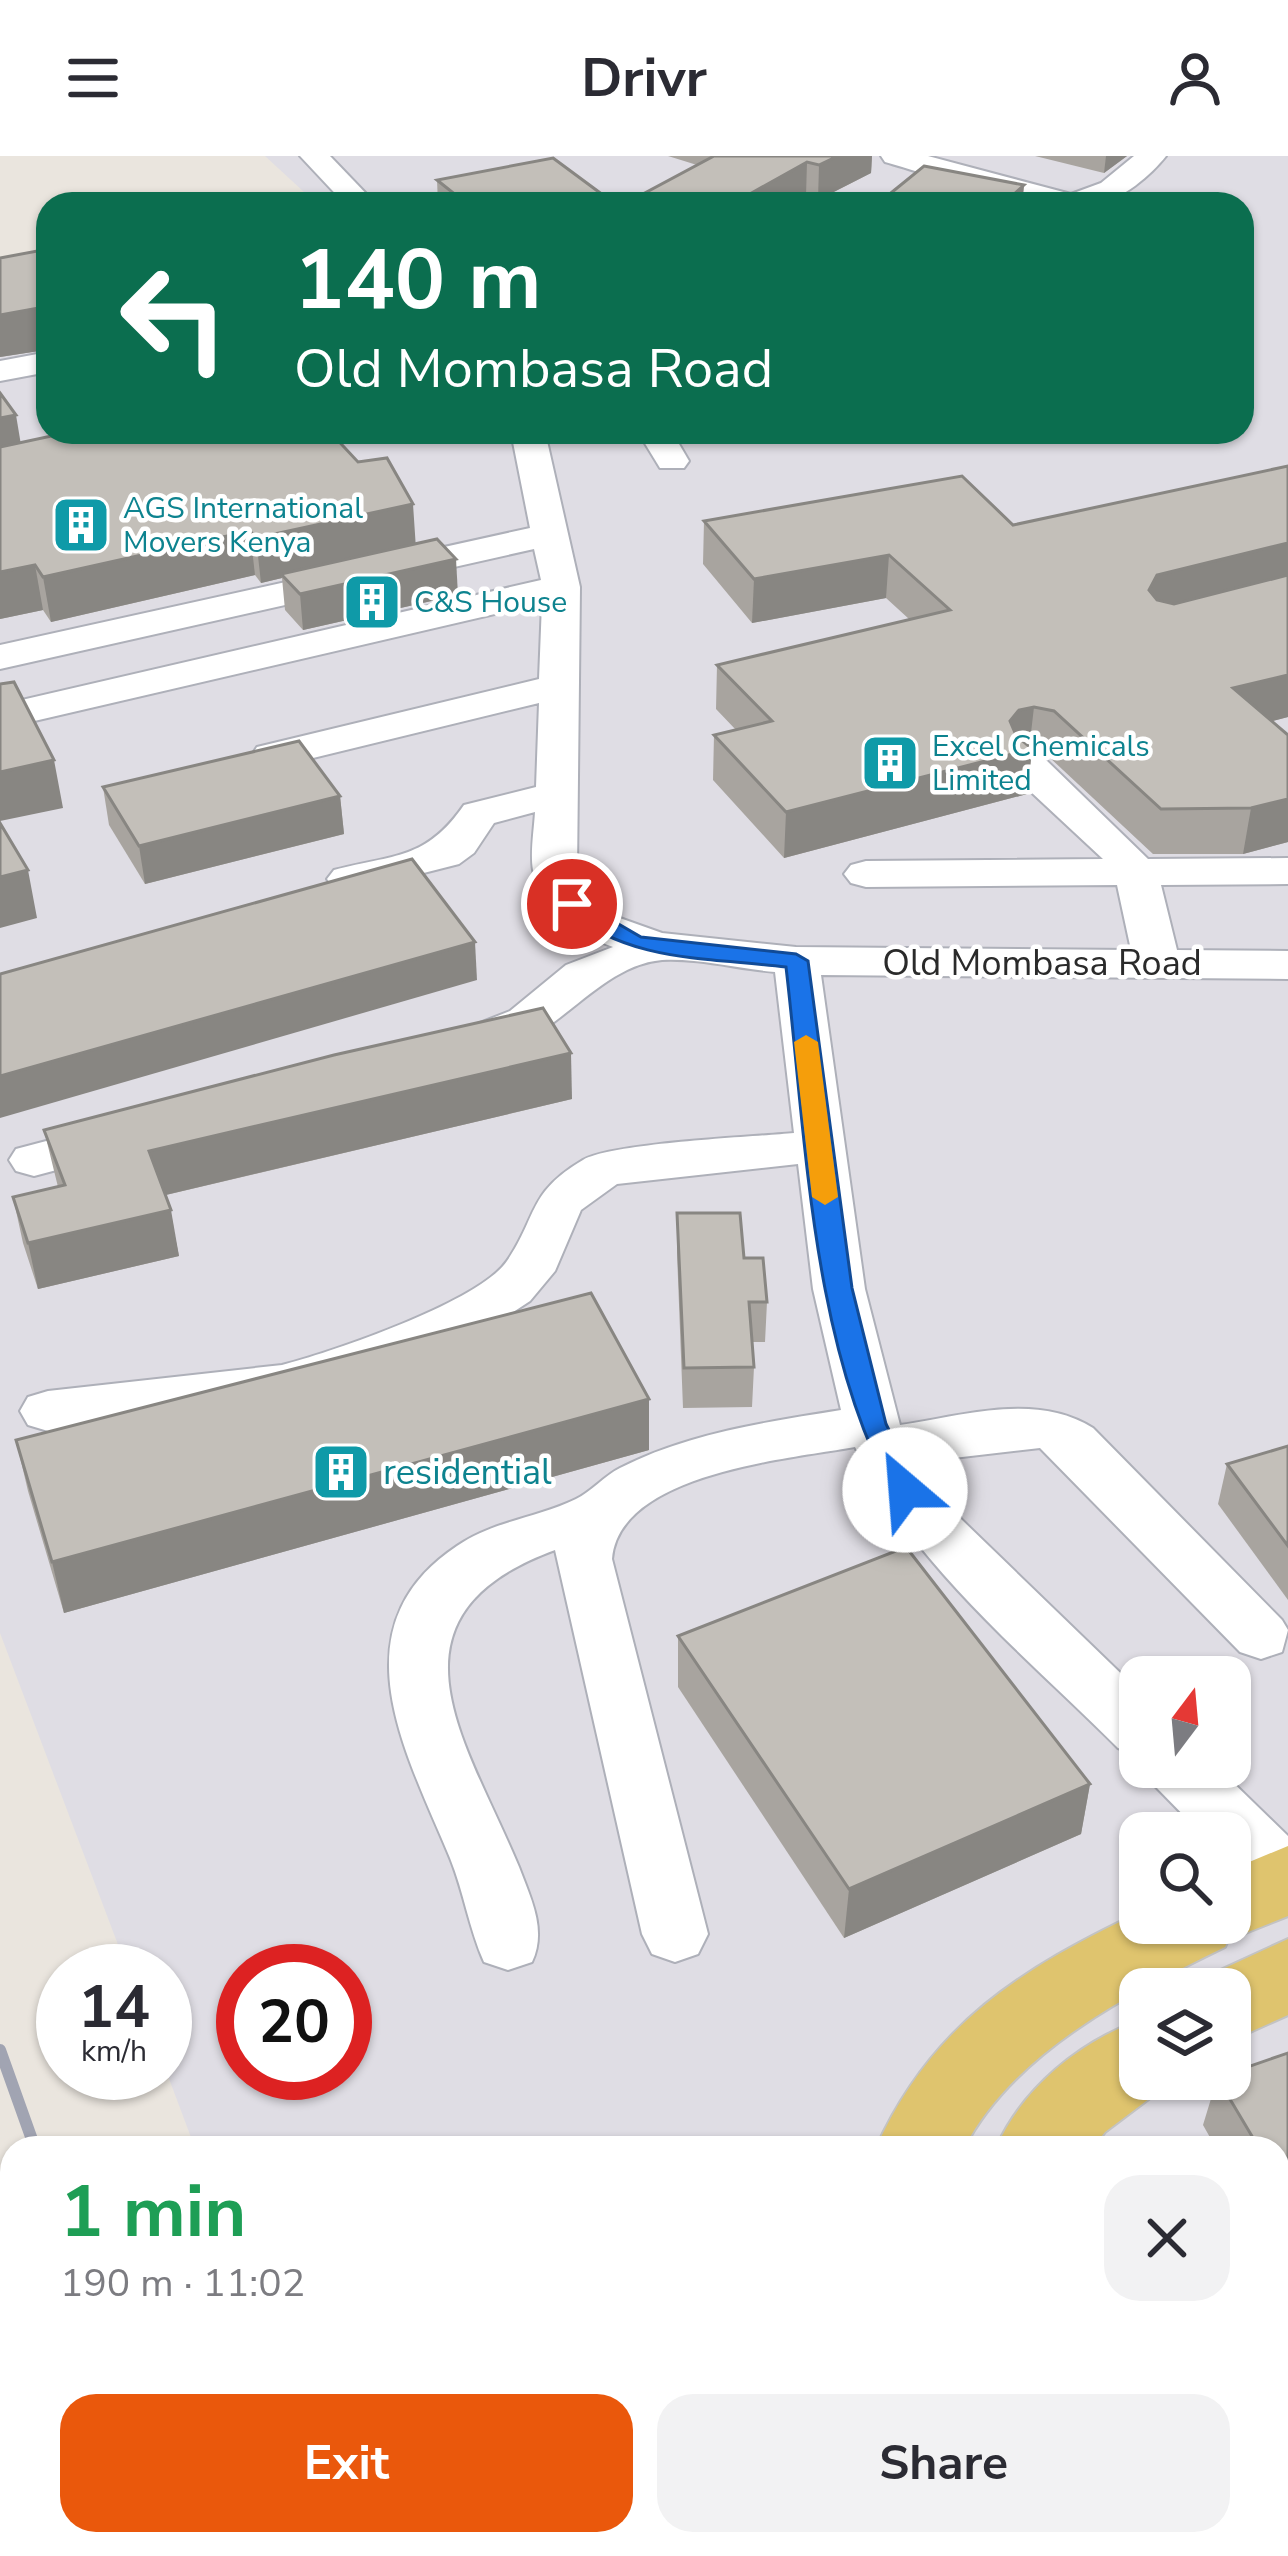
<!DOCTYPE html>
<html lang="en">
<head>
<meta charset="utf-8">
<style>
	body { margin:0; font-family:"Nunito Sans",sans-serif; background:#f2f2f3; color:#2b2b33; height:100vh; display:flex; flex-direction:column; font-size:45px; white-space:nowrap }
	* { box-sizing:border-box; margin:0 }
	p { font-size:39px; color:#7c7c81 }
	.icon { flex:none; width:66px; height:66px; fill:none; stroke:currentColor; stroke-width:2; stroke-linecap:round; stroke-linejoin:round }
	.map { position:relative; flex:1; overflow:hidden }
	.details { position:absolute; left:0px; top:1980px; width:1290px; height:420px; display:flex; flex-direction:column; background:#fff; border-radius:36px 36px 0 0; box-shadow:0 3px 9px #0004 }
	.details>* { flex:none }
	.banner { position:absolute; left:36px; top:36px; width:1218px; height:252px; border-radius:36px; box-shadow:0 3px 9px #0004; background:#0b6e4f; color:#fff; overflow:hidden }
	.needle { width:78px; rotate:16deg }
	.controls { position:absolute; left:1119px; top:1500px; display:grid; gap:24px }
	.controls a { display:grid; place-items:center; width:132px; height:132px; border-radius:24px; background:#fff; box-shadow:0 3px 9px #0004; font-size:60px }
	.speed { position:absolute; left:36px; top:1788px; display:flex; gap:24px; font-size:60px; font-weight:700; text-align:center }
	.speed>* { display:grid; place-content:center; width:156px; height:156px; border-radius:50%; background:#fff; box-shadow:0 3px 9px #0004; line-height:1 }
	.speed small { font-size:30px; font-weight:400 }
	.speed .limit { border:18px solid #d22; background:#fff; color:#111 }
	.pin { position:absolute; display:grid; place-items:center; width:102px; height:102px; color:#fff; margin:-51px; border:6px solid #fff; border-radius:50%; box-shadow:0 3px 12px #0007 }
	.me { position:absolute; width:132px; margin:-66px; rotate:333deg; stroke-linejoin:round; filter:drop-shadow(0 0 9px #0008) }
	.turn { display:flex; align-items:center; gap:42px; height:252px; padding:0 60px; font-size:54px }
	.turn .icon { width:156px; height:156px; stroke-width:2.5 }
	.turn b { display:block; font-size:84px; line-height:102px }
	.round { display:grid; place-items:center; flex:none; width:126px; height:126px; border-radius:36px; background:#f2f2f3 }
	.head { display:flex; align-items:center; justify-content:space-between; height:204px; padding:0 60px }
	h1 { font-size:72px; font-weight:700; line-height:90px; color:#1e9e55 }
	.cta { display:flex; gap:24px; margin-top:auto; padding:24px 60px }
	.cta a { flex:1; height:138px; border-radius:36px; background:#ea580c; color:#fff; font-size:48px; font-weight:700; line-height:138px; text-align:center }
	.cta a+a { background:#f2f2f3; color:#2b2b33 }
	header { display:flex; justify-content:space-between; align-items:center; height:156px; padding:0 60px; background:#fff; font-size:54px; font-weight:700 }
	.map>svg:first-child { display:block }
	.industrial { fill:#dfdde4; fill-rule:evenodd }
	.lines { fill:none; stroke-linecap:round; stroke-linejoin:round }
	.minor-casing { stroke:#aeb0b9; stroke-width:4 }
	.major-casing { stroke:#c3c3c3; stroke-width:4 }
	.minor { fill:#fff; fill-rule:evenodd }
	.major { fill:#dfc46e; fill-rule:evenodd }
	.rail { stroke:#a1a4b2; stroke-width:12 }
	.wall { fill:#a8a49f }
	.shaded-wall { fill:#888682 }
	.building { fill:#c3bfb9; stroke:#888682; stroke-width:3 }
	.route { fill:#1a73e8; stroke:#114b97; stroke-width:3 }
	.slow { fill:#f59e0b }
	.labels { text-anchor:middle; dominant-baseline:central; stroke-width:9; stroke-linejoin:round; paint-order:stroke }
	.far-culture-label { font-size:30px; fill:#0d838f; stroke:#fff; text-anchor:start }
	.street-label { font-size:36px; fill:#2a2a2a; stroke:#fff }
	.culture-label { font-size:36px; fill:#0d838f; stroke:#fff; text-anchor:start }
</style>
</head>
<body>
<header><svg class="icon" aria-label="menu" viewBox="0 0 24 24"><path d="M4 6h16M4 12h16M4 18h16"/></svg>Drivr<svg class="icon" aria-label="person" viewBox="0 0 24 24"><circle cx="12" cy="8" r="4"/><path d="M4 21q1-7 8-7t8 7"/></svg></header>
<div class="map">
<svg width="1288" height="2400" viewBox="0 0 1288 2400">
	<rect width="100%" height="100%" fill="#eae5de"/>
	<path class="industrial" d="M 265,0 L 1288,0 L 1288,2400 L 350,2400 L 345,2388 L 1278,2388 L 1278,1992 L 195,1992 L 165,1912 L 165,1815 L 128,1815 L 0,1477 L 0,142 L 48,132 L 48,276 L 1242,276 L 1242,48 L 317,48 ZM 1140,1521 L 1230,1521 L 1230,1611 L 1140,1611 ZM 1140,1677 L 1230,1677 L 1230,1767 L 1140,1767 ZM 243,1815 L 345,1815 L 345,1917 L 243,1917 ZM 1140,1833 L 1230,1833 L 1230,1923 L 1140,1923 Z"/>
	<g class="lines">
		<g class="minor-casing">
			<g id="minor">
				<path d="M 300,0 L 330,0 L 376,48 L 345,48 Z"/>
				<path d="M 881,0 L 928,0 L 1071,38 L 1101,27 L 1134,0 L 1166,0 C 1151,19 1122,44 1097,48 C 1029,59 950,24 885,6 Z"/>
				<path d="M 48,196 L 48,216 L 0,225 L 0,205 Z"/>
				<path d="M 511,276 L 545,276 L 580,431 L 577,716 L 590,740 L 617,761 L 662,777 L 796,791 L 1131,794 L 1117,729 L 866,731 L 851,727 L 844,718 L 851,709 L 866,705 L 1103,703 L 1015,621 L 1009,612 L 1015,603 L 1030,600 L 1045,603 L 1148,703 L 1288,702 L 1288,728 L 1161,729 L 1177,794 L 1288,795 L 1288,823 L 821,819 L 865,1133 L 900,1269 C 963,1260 1036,1236 1093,1272 L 1282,1464 L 1288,1474 L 1282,1496 L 1261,1503 L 1240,1496 L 1040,1292 L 919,1306 L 961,1363 L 1140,1536 L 1140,1600 L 1118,1592 C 1025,1499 914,1410 855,1291 C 789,1303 619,1317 612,1403 L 708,1778 L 698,1798 L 675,1806 L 652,1798 L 642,1778 L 555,1394 C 373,1461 467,1586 519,1711 C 531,1743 547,1774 532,1806 L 508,1814 L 484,1806 C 469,1773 464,1736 450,1702 C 407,1598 334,1472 457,1390 C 493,1365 537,1362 576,1343 C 591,1336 604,1320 620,1312 C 688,1277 767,1266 841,1254 L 813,1133 L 798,1008 L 617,1028 L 581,1054 L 555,1115 L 530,1145 L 492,1170 L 346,1229 L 282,1247 L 48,1275 L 28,1269 L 20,1255 L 28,1241 L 48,1235 L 282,1209 C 332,1196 479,1146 507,1105 C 538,1060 527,1037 583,1004 C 612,987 752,981 794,977 L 775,816 C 739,813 698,802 662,804 C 588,810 540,914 462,894 L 455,884 L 462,874 L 510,855 L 566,809 L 613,791 C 579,778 540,754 533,714 C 530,697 534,674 535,656 L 494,667 L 474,697 L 459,708 L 349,736 L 334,732 L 327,723 L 334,714 C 395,698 426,704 464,649 L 536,631 L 539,547 L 272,612 L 257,609 L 251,600 L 257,591 L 539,523 L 542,447 L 0,573 L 0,549 L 541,424 L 534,393 L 0,513 L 0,489 L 530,372 Z"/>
				<path d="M 638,276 L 672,276 L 689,305 L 684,312 L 660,312 Z"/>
				<path d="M 122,965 L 139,970 L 147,981 L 139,992 L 34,1020 L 16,1015 L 9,1004 L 16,993 Z"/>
				<path d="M 1145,1611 L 1217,1611 L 1288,1680 L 1288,1749 L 1265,1741 L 1230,1706 L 1230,1677 L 1201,1677 L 1154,1629 Z"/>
				<path d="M 1278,2148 L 1288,2152 L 1288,2235 L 1278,2231 Z"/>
				<path d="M 624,2388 L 704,2388 L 708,2400 L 628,2400 Z"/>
			</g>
		</g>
		<g class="major-casing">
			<g id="major">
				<path d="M 1288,1690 L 1288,1760 L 1228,1784 L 1225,1791 C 1131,1837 1015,1894 964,1992 L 876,1992 C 932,1868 1021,1813 1140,1756 L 1140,1767 L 1230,1767 L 1230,1714 Z"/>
				<path d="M 1288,1783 L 1288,1859 L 1230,1885 L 1230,1833 L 1196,1833 L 1201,1823 Z"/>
				<path d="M 1140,1864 L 1140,1923 L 1172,1923 L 1170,1927 L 1105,1976 L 1092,1992 L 996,1992 C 1023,1932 1079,1886 1140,1864 Z"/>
				<path d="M 827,2388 L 923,2388 L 927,2400 L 829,2400 Z"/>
				<path d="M 937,2388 L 1033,2388 L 1038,2400 L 940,2400 Z"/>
			</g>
		</g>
		<use href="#minor" class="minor"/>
		<use href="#major" class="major"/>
		<g class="rail">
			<path d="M 0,1894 L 35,1992"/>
			<path d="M 176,2388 L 180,2400"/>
		</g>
	</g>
	<g class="wall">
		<path d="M 668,0 L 872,0 L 871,17 L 818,44 L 806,40 L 792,48 L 630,48 L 630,45 L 697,9 Z"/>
		<path d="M 1035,0 L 1127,0 L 1104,17 Z"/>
		<path d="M 437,24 L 607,48 L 438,48 Z"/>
		<path d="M 1024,29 L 1022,48 L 886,48 L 886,41 Z"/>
		<path d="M 48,93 L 48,228 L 43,221 L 39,195 L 0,201 L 0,102 Z"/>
		<path d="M 20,286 L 416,388 L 458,439 L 303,474 L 285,454 L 282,422 L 261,427 L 255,419 L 51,466 L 43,454 L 0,463 Z"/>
		<path d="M 1288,310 L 1288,561 L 1272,565 L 1288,579 L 1288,686 L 1243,698 L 1153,698 L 1048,600 L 1032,596 L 1027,638 L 784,702 L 713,624 L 714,579 L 736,574 L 716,553 L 717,509 L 909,463 L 886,442 L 752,467 L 703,408 L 704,365 L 1013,369 Z"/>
		<path d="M 103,631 L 340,640 L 344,678 L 145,728 L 109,669 Z"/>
		<path d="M 572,943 L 166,1039 L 179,1100 L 38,1133 L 23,1087 L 13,1041 L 58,1031 L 44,974 Z"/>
		<path d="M 677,1057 L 744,1102 L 767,1146 L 765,1186 L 752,1186 L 754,1211 L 752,1251 L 683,1252 L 677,1097 Z"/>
		<path d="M 649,1243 L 649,1294 L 64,1457 L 28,1335 L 16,1284 Z"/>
		<path d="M 1288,1290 L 1288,1444 L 1218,1348 L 1227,1308 Z"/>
		<path d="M 678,1480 L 1090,1628 L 1081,1678 L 844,1782 L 678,1531 Z"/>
		<path d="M 1288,1897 L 1288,2115 L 1278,2098 L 1278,1992 L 1216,1992 L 1203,1969 L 1217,1923 L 1230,1923 Z"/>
	</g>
	<g class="shaded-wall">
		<path d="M 838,0 L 872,0 L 871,17 L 818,44 L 819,9 Z"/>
		<path d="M 1106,0 L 1127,0 L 1104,17 Z"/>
		<path d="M 807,6 L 806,40 L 792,48 L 732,48 Z"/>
		<path d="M 1024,29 L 1022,48 L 1003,48 Z"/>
		<path d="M 607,42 L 607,48 L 574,48 Z"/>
		<path d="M 44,151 L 48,174 L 36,180 L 39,195 L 0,201 L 0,159 Z"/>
		<path d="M 16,259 L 23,301 L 0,307 L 0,262 Z"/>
		<path d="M 413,348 L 416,393 L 281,418 L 282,422 L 261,427 L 256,382 Z"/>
		<path d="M 250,375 L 255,419 L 51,466 L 43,421 Z"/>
		<path d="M 1288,387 L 1288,422 L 1151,463 L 1149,434 L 1157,419 Z"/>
		<path d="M 889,399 L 886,442 L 752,467 L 754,423 Z"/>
		<path d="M 456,403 L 458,439 L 303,474 L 300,438 Z"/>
		<path d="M 35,409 L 43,454 L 0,463 L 0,416 Z"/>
		<path d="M 1288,519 L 1288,561 L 1226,577 L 1233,532 Z"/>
		<path d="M 1034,551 L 1029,594 L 1032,593 L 1027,638 L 784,702 L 786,656 L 1019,554 Z"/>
		<path d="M 54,604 L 63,652 L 0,665 L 0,616 Z"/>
		<path d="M 340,640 L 344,678 L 145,728 L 139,690 Z"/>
		<path d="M 1288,643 L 1288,686 L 1243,698 L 1251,652 Z"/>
		<path d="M 28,714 L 37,762 L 0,772 L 0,721 Z"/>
		<path d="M 475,786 L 477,824 L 0,962 L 0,920 Z"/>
		<path d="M 571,897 L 572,943 L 157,1041 L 149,995 Z"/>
		<path d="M 171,1054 L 179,1100 L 38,1133 L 28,1087 Z"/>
		<path d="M 649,1243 L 649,1294 L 64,1457 L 52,1406 Z"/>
		<path d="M 1090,1628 L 1081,1678 L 844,1782 L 849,1733 Z"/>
	</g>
	<g class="building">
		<path d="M 714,0 L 838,0 L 819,9 L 807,6 L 732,48 L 643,48 L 630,45 Z"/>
		<path d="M 553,2 L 607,42 L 574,48 L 467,48 L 437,24 Z"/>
		<path d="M 924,10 L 1024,29 L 1003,48 L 922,48 L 886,41 Z"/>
		<path d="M 48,93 L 48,194 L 36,180 L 46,174 L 44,151 L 0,159 L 0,102 Z"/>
		<path d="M 0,237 L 16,259 L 0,262 Z"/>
		<path d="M 70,276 L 330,276 L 358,306 L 387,302 L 413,348 L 256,382 L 250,375 L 43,421 L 35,409 L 0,416 L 0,291 Z"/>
		<path d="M 1288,310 L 1288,387 L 1157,419 L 1149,434 L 1157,444 L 1174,448 L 1288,419 L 1288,519 L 1233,532 L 1288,579 L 1288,643 L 1251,652 L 1161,653 L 1054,555 L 1034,551 L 1019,554 L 1010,565 L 1016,579 L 1032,593 L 786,656 L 714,579 L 772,565 L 717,509 L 950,454 L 889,399 L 754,423 L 704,365 L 962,320 L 1013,369 Z"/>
		<path d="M 437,383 L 456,403 L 300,438 L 281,418 Z"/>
		<path d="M 14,526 L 54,604 L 0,616 L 0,528 Z"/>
		<path d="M 299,585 L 340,640 L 139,690 L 103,631 Z"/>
		<path d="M 0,667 L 28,714 L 0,721 Z"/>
		<path d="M 412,703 L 475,786 L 0,920 L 0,818 Z"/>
		<path d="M 543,852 L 571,897 L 149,995 L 171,1054 L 28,1087 L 13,1041 L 65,1029 L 44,974 L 334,899 Z"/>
		<path d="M 677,1057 L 740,1057 L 744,1102 L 763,1102 L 767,1146 L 749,1146 L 754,1211 L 684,1212 Z"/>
		<path d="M 591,1137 L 649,1243 L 52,1406 L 16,1284 Z"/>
		<path d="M 1288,1290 L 1288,1390 L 1227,1308 Z"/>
		<path d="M 906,1391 L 1090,1628 L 849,1733 L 678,1480 Z"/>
		<path d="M 1288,1897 L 1288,2041 L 1278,2024 L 1278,1992 L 1259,1992 L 1218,1923 L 1230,1923 L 1230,1917 Z"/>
	</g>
	<path class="route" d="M 572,741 L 641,781 L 796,798 L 808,805 L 852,1132 L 886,1268 L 919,1334 L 915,1341 L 895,1341 C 811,1191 806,980 786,811 C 703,801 632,807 564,753 L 564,743 Z"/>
	<path class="slow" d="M 806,879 L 818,886 L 838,1041 L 825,1049 L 812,1041 L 794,886 Z"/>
	<defs>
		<g id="building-square" transform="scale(3)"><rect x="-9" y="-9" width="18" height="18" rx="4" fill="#0f9aa8" stroke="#fff"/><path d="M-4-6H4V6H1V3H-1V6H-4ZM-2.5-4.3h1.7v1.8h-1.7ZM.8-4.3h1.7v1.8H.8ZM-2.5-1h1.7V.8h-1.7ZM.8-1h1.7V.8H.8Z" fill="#fff"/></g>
	</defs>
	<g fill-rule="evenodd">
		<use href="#building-square" x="81" y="369"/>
		<use href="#building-square" x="372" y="446"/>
		<use href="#building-square" x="890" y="607"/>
		<use href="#building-square" x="341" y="1316"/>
	</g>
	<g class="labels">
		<g class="far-culture-label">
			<text x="123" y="352">AGS International<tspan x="123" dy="34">Movers Kenya</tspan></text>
			<text x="414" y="446">C&amp;S House</text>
			<text x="932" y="590">Excel Chemicals<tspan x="932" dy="34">Limited</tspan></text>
		</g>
		<g class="street-label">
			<text x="1042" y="807">Old Mombasa Road</text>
		</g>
		<g class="culture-label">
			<text x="383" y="1316">residential</text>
		</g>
	</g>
</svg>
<div class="controls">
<a><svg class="needle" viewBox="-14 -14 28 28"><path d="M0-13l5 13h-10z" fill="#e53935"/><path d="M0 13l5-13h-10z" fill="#7c7c81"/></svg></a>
<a><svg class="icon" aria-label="search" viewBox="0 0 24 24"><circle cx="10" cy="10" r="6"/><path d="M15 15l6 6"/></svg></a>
<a><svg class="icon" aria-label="layers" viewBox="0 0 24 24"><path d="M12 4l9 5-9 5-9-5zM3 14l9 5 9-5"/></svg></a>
</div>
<div class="speed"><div>14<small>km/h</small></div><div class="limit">20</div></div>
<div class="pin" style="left:572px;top:748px;background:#d93025"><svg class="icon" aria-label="arrive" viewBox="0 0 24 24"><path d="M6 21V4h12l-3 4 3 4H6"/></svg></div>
<svg class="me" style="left:905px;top:1334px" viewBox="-20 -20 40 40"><circle r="19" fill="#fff"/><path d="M0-13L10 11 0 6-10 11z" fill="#1a73e8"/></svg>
<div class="banner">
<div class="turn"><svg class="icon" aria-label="left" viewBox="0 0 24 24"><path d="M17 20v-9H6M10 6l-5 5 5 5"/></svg><div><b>140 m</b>Old Mombasa Road</div></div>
</div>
<section class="details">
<div class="head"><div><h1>1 min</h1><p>190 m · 11:02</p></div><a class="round"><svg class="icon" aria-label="close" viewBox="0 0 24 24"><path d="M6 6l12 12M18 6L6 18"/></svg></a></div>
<div class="cta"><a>Exit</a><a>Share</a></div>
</section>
</div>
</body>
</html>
